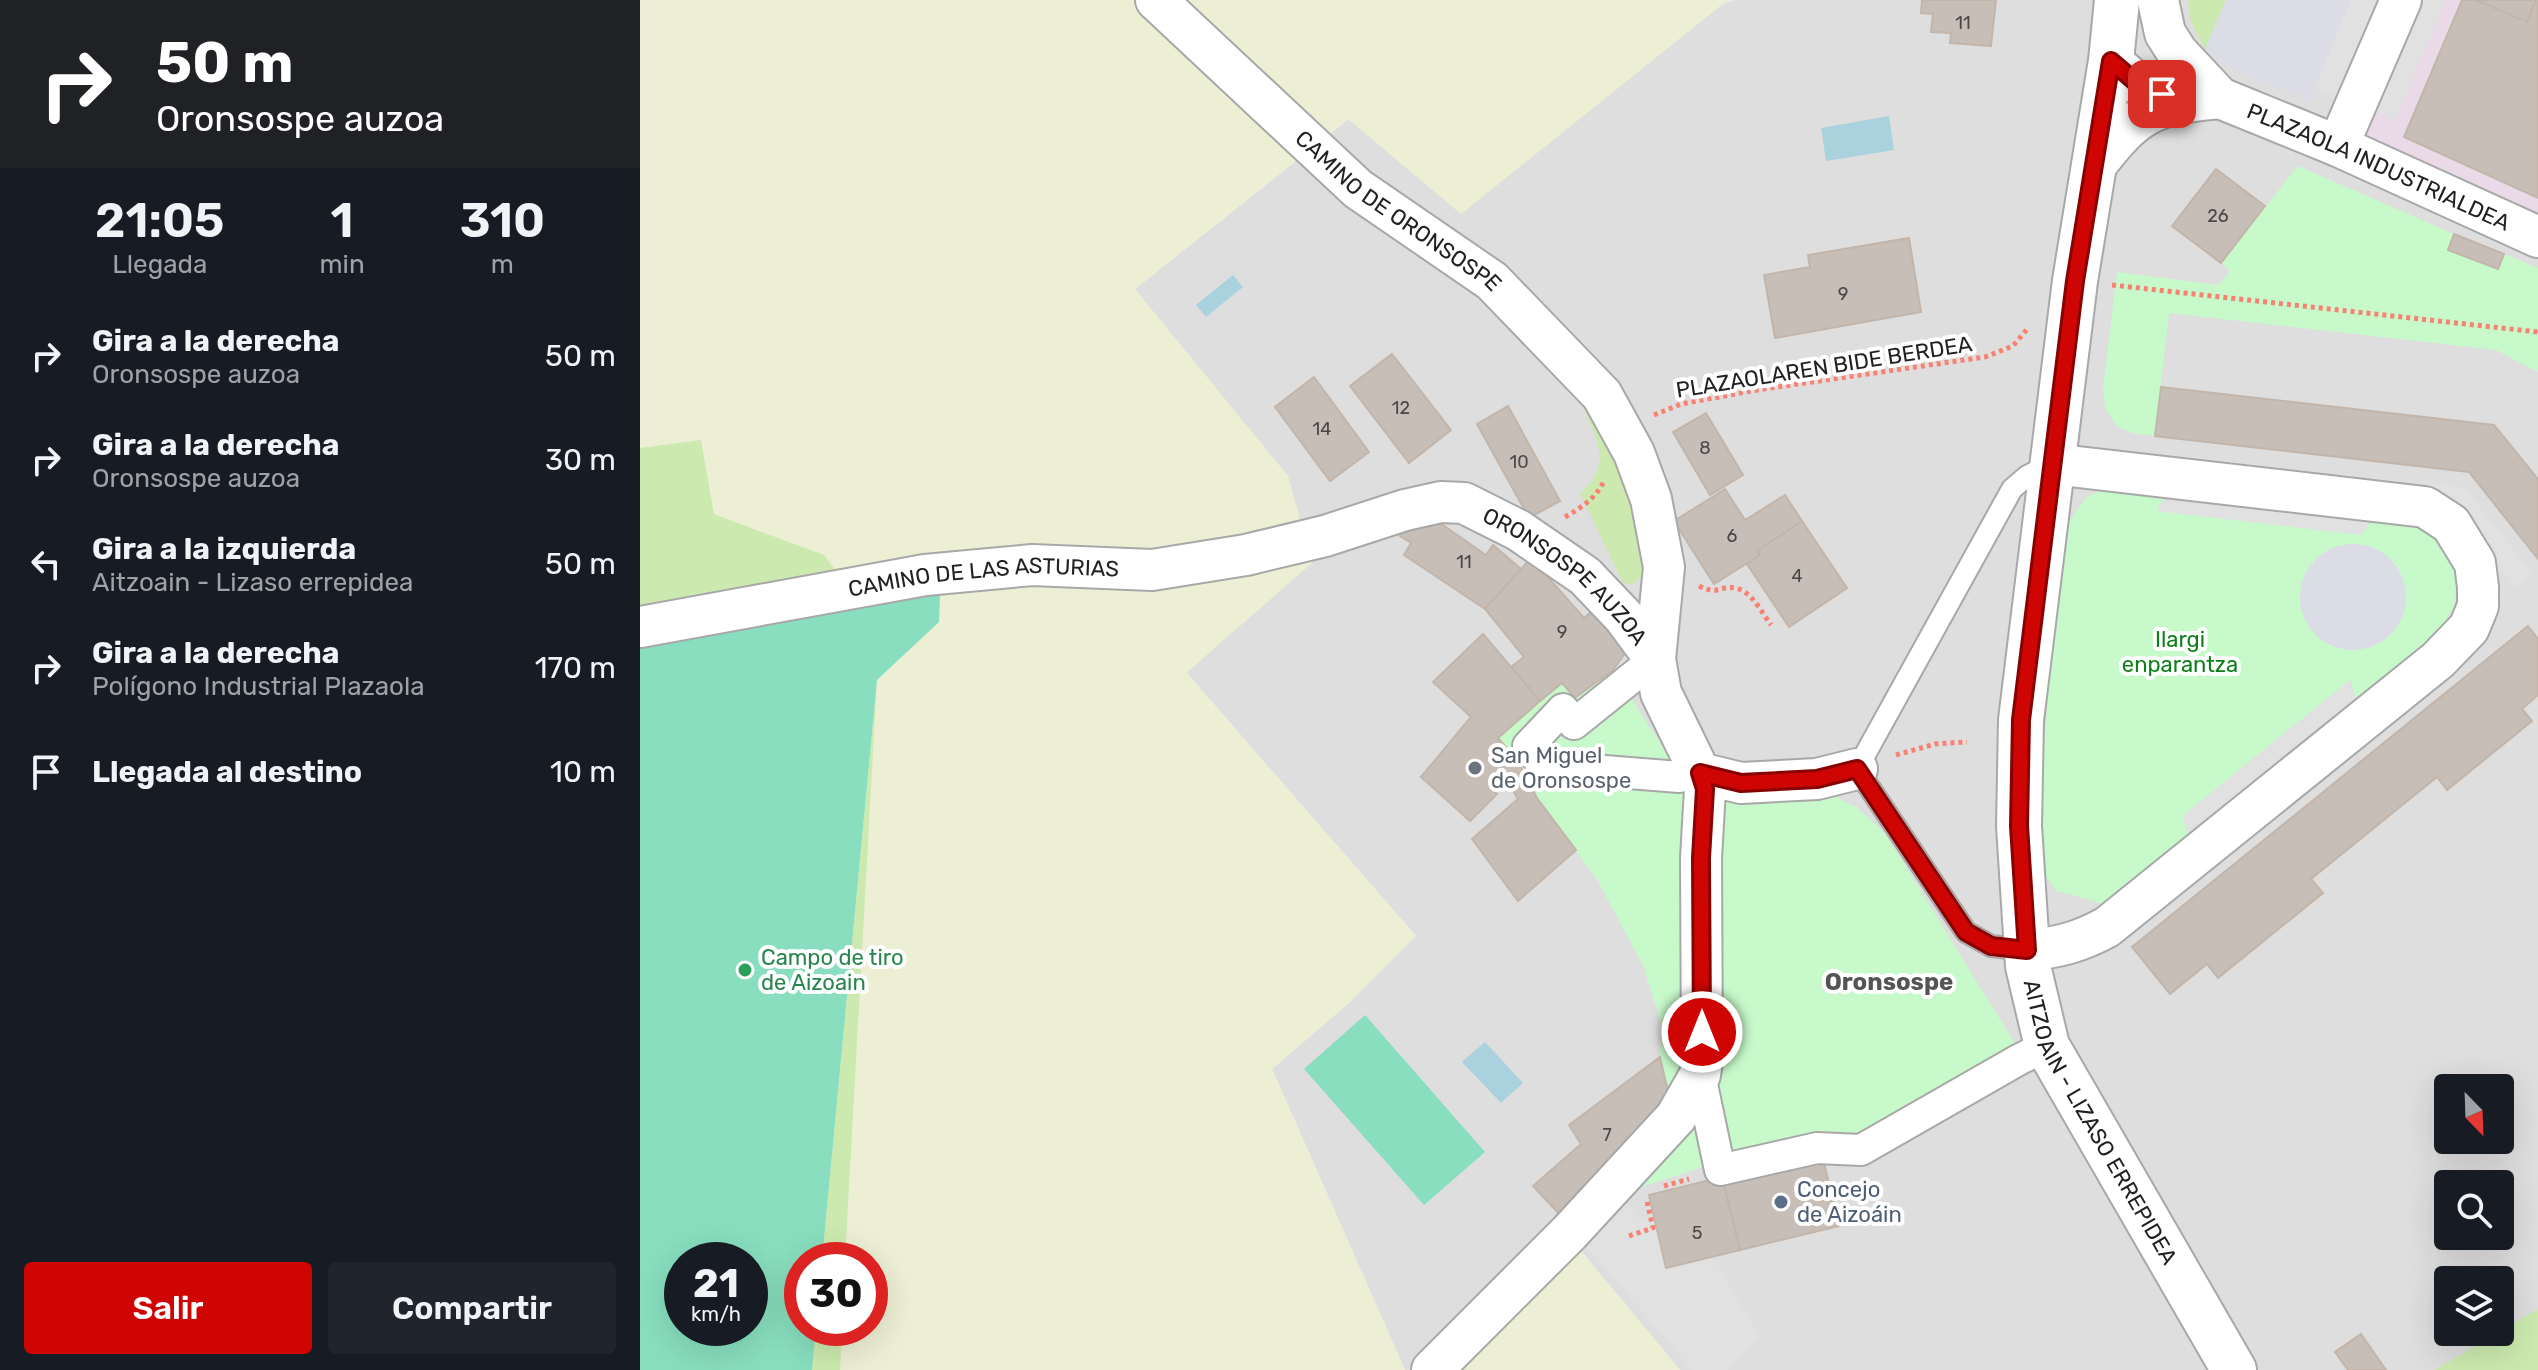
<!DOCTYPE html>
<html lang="es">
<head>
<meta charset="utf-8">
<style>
	body { margin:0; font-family:Rubik,sans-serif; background:#20242c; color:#f1f3f6; height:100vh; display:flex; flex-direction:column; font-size:30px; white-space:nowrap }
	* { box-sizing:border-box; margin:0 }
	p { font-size:26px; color:#9ea1a6 }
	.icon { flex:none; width:44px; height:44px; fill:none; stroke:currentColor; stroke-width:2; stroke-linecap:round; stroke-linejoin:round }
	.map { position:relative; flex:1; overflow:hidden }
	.drawer { display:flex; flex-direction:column; background:#171b24; width:640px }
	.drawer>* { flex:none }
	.hud { background:#202124; color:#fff; overflow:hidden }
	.needle { width:52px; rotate:157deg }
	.tools { position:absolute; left:1794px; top:1074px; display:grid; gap:16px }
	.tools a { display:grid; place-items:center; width:80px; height:80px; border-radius:8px; background:#171b24; box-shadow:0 8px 32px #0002; font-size:40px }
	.speed { position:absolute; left:24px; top:1242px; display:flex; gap:16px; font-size:40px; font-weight:700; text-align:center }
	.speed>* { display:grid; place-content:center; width:104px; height:104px; border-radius:50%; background:#171b24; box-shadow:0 8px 32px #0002; line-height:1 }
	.speed small { font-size:20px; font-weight:400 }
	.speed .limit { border:12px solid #d22; background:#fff; color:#111 }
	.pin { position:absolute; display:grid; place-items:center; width:68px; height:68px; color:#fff; margin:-34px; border-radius:16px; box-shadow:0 4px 12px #0006 }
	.me { position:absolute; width:88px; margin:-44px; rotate:0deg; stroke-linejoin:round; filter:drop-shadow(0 0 6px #0008) }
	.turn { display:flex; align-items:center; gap:28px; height:168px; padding:0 24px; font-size:36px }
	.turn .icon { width:104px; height:104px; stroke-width:2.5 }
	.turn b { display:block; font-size:56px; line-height:68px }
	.eta { display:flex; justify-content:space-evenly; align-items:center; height:136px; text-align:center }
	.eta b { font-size:48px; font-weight:600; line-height:56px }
	.primary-button { display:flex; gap:16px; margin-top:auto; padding:16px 24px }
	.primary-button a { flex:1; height:92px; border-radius:8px; background:#cf0503; color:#fff; font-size:32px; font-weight:600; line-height:92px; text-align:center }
	.primary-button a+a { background:#20242c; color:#f1f3f6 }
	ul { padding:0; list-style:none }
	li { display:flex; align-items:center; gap:24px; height:104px; padding:0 24px }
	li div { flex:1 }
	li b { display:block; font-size:30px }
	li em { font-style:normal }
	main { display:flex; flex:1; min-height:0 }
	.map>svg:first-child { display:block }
	.residential { fill:#dfdede; fill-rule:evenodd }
	.industrial { fill:#eadae7 }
	.farmland { fill:#edefd4 }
	.grass { fill:#cceaaf }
	.park { fill:#c7f9cb }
	.pitch { fill:#88debe; fill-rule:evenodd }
	.parking { fill:#e1e1e1 }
	.plaza { fill:#dcdce7 }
	.water { fill:#a9d1de }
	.building { fill:#c6beb7; stroke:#c3b5aa; stroke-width:2 }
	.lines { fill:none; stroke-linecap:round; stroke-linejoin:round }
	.service-casing { stroke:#a8a8a8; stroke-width:24 }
	.pedestrian-casing { stroke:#a8a8a8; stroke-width:34 }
	.minor-casing { stroke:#a8a8a8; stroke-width:44 }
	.tertiary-casing { stroke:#a8a8a8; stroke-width:48 }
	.path { stroke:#f88172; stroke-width:5; stroke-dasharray:4 4; stroke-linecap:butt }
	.service { stroke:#fff; stroke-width:20 }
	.pedestrian { stroke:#fff; stroke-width:30 }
	.minor { stroke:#fff; stroke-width:40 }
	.tertiary { stroke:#fff; stroke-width:44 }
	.route-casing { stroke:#870302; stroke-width:20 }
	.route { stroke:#cf0503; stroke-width:14 }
	.worship-dot { fill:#6b7280; stroke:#fff; stroke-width:3 }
	.leisure-dot { fill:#2e9e5b; stroke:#fff; stroke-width:3 }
	.service-dot { fill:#5c6f8a; stroke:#fff; stroke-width:3 }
	.labels { text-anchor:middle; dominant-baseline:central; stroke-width:8; stroke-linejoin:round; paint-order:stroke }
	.number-label { font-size:18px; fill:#4a4846 }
	.street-label { font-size:22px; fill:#212121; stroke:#fff }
	.park-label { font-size:22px; fill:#0d8118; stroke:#fff }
	.worship-label { font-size:22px; fill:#5b616d; stroke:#fff; text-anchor:start }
	.leisure-label { font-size:22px; fill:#27864d; stroke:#fff; text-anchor:start }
	.service-label { font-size:22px; fill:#4e5e75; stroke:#fff; text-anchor:start }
	.neighbourhood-label { font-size:24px; font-weight:bold; fill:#545454; stroke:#fff }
</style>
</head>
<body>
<main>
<section class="drawer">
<div class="hud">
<div class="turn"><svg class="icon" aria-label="right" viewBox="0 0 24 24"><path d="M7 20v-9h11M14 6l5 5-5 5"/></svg><div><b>50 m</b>Oronsospe auzoa</div></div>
</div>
<div class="eta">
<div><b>21:05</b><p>Llegada</p></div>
<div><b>1</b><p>min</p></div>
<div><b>310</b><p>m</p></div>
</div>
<ul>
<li><svg class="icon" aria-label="right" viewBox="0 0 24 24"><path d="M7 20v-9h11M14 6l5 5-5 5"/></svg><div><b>Gira a la derecha</b><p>Oronsospe auzoa</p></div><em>50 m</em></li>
<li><svg class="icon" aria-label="right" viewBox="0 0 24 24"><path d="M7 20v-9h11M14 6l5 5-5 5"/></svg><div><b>Gira a la derecha</b><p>Oronsospe auzoa</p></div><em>30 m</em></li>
<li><svg class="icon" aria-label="left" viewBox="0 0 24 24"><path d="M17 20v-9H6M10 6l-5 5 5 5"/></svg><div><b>Gira a la izquierda</b><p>Aitzoain - Lizaso errepidea</p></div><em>50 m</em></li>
<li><svg class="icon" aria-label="right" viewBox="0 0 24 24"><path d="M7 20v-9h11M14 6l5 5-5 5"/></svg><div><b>Gira a la derecha</b><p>Polígono Industrial Plazaola</p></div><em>170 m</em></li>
<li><svg class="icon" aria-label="arrive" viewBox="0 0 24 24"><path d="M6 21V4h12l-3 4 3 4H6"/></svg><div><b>Llegada al destino</b></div><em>10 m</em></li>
</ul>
<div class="primary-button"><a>Salir</a><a>Compartir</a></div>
</section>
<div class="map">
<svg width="1898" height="1370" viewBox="0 0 1898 1370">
	<rect width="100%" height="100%" fill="#f1eee8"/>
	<path class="residential" d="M 1094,0 L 1758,0 L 1898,233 L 1898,1370 L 1040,1370 L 937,1246 L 810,1370 L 765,1370 L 632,1069 L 711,1001 L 776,936 L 546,672 L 495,289 L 709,119 ZM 1808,1088 L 1860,1088 L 1860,1140 L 1808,1140 ZM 1808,1184 L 1860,1184 L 1860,1236 L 1808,1236 ZM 1808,1280 L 1860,1280 L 1860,1332 L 1808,1332 Z"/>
	<path class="industrial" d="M 1758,0 L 1898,0 L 1898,237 L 1698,146 Z"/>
	<g class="farmland">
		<path d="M 0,0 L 1094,0 L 1084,3 L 821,214 L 708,119 L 495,289 L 648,476 L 672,563 L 546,673 L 776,936 L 711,1001 L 632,1069 L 765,1370 L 200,1370 L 202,1328 L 230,1328 L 230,1260 L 205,1260 L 237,680 L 299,622 L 299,594 L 223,607 L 184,555 L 74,514 L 61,440 L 0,448 Z"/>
		<path d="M 937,1246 L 1040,1370 L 810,1370 Z"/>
	</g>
	<g class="grass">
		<path d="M 1548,0 L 1586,0 L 1565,49 L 1551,22 Z"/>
		<path d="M 955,398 L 993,480 L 1007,565 L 1000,577 L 993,585 L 983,583 L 940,493 C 974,463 956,440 942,404 Z"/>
		<path d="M 61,440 L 74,514 L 184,555 L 223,607 L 0,648 L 0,448 Z"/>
		<path d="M 237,680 L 205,1260 L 182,1260 Z"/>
		<path d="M 1898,1309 L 1898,1370 L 1795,1370 Z"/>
		<path d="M 176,1328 L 202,1328 L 200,1370 L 172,1370 Z"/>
	</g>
	<g class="park">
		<path d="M 1658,166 L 1814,234 L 1808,250 L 1858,269 L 1864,254 L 1898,268 L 1898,372 L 1856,350 L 1529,313 L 1515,436 L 1492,433 L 1477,426 L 1465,409 L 1463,388 L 1477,272 L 1579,285 L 1590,271 L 1581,263 Z"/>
		<path d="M 1482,481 L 1530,487 L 1518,511 L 1734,517 L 1775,523 L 1806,549 L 1818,578 L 1814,606 L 1801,628 L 1774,660 L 1718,707 L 1711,681 L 1551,844 L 1465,904 L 1416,891 L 1396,862 L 1417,570 L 1430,520 L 1447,497 Z"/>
		<path d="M 973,670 L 1047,785 L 1187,793 L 1216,807 L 1245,833 L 1377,1047 L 1231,1136 L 1095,1157 L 1004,1186 L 992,1176 L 1030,1100 L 1020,1057 L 1022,1027 L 1004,968 L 958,881 L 897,798 L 877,760 L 858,738 L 922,683 L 935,698 Z"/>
	</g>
	<g class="pitch">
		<path d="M 300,594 L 299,622 L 237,680 L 182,1260 L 162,1260 L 162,1328 L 176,1328 L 172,1370 L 0,1370 L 0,648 ZM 42,1260 L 110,1260 L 110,1328 L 42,1328 Z"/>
		<path d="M 725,1015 L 845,1152 L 784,1205 L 664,1069 Z"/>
	</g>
	<g class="parking">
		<path d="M 1711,0 L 1742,0 L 1702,97 L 1675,88 Z"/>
		<path d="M 1775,0 L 1806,0 L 1754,121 L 1729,107 Z"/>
		<path d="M 1523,454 L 1759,481 L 1757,492 L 1522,466 Z"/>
		<path d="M 1782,481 L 1826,489 L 1893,574 L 1876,588 L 1803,495 L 1780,491 Z"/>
		<path d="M 1530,487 L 1734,517 L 1721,535 L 1517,511 Z"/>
		<path d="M 1710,680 L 1718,707 L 1551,844 L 1542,816 Z"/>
		<path d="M 979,1191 L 1000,1220 L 1013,1215 L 1026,1268 L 1073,1257 L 1120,1338 L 1087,1370 L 1052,1370 L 937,1235 Z"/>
	</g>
	<g class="plaza">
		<path d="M 1586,0 L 1711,0 L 1669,101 L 1585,64 L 1565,49 Z"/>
		<circle cx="1713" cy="597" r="53"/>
	</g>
	<g class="water">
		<path d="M 1249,116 L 1254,150 L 1186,161 L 1181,128 Z"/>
		<path d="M 593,275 L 603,287 L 566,317 L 556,305 Z"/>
		<path d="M 845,1042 L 883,1083 L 861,1103 L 822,1062 Z"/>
	</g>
	<g class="building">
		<path d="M 1282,0 L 1356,0 L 1351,46 L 1310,43 L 1311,33 L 1291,32 L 1293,14 L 1281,13 Z"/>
		<path d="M 1822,0 L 1898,0 L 1898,198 L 1764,137 Z"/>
		<path d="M 1836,0 L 1896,0 L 1887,22 Z"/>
		<path d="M 1576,169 L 1625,206 L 1581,263 L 1532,226 Z"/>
		<path d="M 1814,234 L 1864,254 L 1858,269 L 1808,250 Z"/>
		<path d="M 1269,238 L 1281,312 L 1135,338 L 1124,275 L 1170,267 L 1168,255 Z"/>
		<path d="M 752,354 L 811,430 L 769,463 L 710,386 Z"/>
		<path d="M 674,377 L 729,452 L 690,481 L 635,407 Z"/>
		<path d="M 1521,387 L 1854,425 L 1898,479 L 1898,559 L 1829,472 L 1515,436 Z"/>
		<path d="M 868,406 L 920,501 L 889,518 L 837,424 Z"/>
		<path d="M 1066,413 L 1103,475 L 1070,495 L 1033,432 Z"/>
		<path d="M 1085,489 L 1105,520 L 1145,495 L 1162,521 L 1117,551 L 1120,555 L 1074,584 L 1034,521 Z"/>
		<path d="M 790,516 L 846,555 L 853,545 L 881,569 L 845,609 L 764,555 L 771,543 L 760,536 L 768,524 L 779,529 Z"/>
		<path d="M 1162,521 L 1207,588 L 1149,627 L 1107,564 L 1120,555 L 1117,551 Z"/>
		<path d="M 891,558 L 944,618 L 959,605 L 990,646 L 973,670 L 935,698 L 922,683 L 900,701 L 871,667 L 884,657 L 845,609 Z"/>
		<path d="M 1888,626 L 1898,639 L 1898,695 L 1882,709 L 1892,721 L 1807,790 L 1797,777 L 1671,879 L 1683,893 L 1578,978 L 1567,964 L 1530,994 L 1492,947 Z"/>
		<path d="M 843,634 L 900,701 L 858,738 L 877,760 L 897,798 L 936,850 L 878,901 L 832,839 L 878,799 L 864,776 L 849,786 L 857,794 L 830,821 L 781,777 L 831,717 L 793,682 Z"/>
		<path d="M 1020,1057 L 1030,1100 L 923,1218 L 893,1186 L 941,1144 L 929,1125 Z"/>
		<path d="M 1182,1154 L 1199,1226 L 1100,1250 L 1082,1177 Z"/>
		<path d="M 1082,1177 L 1100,1250 L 1026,1268 L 1009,1195 Z"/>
		<path d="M 1721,1334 L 1746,1370 L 1708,1370 L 1695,1352 Z"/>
	</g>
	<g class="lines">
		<g class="service-casing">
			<path id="service" d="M 1387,950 L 1351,946 L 1326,932 L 1217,769 L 1372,489 L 1387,476 L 1412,464"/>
		</g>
		<g class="pedestrian-casing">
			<g id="pedestrian">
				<path d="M 1015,659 L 934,724 L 923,709 L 888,746 L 899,760 L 915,767 L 1039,777 L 1060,773"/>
				<path d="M 1060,1075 L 1080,1170 L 1177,1148 L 1221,1150 L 1380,1059 L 1407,1046"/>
			</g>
		</g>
		<g class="minor-casing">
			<g id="minor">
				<path id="s1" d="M 516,0 L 718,189 L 852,281 L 962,395 L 994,453 L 1011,499 L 1024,567 L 1015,659 L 1021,693 L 1060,773 L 1101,783 L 1177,779 L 1217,769"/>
				<path id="s2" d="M 1518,0 L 1525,33 L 1537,52 L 1580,98 L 1698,146 L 1898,237"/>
				<path d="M 1471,61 L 1499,85 L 1542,101"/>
				<path d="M 1698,146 L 1761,0"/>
				<path d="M 1453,169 C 1495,114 1510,104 1580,98"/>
				<path id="s3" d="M 0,627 L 285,575 L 392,565 L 512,570 L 606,555 L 685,536 L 765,510 L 801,502 L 824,503 L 878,530 L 945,576 L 984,617 L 1015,659"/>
				<path d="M 1387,950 C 1417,948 1440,942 1467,927 L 1798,660 L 1829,628 L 1838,606 L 1838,587 L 1835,563 L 1811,524 L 1785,507 L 1412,464"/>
				<path d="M 792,1370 L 930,1232 L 1036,1117 L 1060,1075 L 1062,1061 L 1061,858 L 1065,789 L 1060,773"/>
			</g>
		</g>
		<g class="tertiary-casing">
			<g id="tertiary">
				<path id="s4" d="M 1477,0 L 1471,61 L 1435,281 L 1381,720 L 1379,826 L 1388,966 L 1407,1046 L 1594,1370"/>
			</g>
		</g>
		<g class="path">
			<path d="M 1472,285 L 1898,332"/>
			<path d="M 1014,415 L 1041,404 L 1117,390 L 1345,357 L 1373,346 L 1388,328"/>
			<path d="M 925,517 C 941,508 956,498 964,481"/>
			<path d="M 1059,586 C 1079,596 1080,585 1095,588 C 1112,591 1122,613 1131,625"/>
			<path d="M 1256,755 L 1295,744 L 1327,742"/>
			<path d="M 1024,1186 L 1049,1179"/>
			<path d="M 989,1236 L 1013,1228 L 1007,1201"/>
		</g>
		<use href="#service" class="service"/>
		<use href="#pedestrian" class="pedestrian"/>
		<use href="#minor" class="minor"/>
		<use href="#tertiary" class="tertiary"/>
	</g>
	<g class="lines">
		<g class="route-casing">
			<path id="route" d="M 1062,1032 L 1061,858 L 1065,789 L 1060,773 L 1101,783 L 1177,779 L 1217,769 L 1326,932 L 1351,946 L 1387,950 L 1379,826 L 1381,720 L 1435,281 L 1471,61 L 1499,85 L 1522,94"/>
		</g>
		<use href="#route" class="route"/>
	</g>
	<circle class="worship-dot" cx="835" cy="768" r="8"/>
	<circle class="leisure-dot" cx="105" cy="970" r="8"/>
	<circle class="service-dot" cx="1141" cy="1202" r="8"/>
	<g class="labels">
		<g class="number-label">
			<text x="1323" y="23">11</text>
			<text x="1578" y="216">26</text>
			<text x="1203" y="294">9</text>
			<text x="761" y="408">12</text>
			<text x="682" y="429">14</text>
			<text x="1065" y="448">8</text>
			<text x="879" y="462">10</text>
			<text x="1092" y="536">6</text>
			<text x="824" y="562">11</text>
			<text x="1157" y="576">4</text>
			<text x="922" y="632">9</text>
			<text x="967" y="1135">7</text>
			<text x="1057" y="1233">5</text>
		</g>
		<g class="street-label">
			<text stroke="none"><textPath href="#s2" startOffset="292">PLAZAOLA INDUSTRIALDEA</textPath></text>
			<text stroke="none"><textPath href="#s1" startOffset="322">CAMINO DE ORONSOSPE</textPath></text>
			<text transform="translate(1184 367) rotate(-9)">PLAZAOLAREN BIDE BERDEA</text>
			<text stroke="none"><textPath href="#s3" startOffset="964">ORONSOSPE AUZOA</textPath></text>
			<text stroke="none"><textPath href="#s3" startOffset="348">CAMINO DE LAS ASTURIAS</textPath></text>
			<text stroke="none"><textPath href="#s4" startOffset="1146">AITZOAIN - LIZASO ERREPIDEA</textPath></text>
		</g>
		<g class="park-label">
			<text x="1540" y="639">Ilargi<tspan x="1540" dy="25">enparantza</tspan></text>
		</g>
		<g class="worship-label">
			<text x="851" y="755">San Miguel<tspan x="851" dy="25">de Oronsospe</tspan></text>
		</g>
		<g class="leisure-label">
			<text x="121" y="957">Campo de tiro<tspan x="121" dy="25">de Aizoain</tspan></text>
		</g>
		<g class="service-label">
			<text x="1157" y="1189">Concejo<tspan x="1157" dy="25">de Aizoáin</tspan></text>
		</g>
		<g class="neighbourhood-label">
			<text x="1249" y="982">Oronsospe</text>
		</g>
	</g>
</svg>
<div class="tools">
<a><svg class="needle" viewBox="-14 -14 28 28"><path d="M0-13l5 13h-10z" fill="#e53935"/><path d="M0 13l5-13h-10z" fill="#9ea1a6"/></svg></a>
<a><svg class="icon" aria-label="search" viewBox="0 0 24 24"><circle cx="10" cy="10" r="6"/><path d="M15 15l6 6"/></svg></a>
<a><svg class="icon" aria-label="layers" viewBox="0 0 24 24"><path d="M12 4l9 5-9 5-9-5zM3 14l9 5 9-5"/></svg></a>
</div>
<div class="speed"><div>21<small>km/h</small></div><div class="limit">30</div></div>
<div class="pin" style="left:1522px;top:94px;background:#d93025"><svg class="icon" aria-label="arrive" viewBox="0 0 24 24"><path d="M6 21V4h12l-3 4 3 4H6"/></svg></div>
<svg class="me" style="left:1062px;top:1032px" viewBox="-20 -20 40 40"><circle r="17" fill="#cf0503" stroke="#fff" stroke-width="3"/><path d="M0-11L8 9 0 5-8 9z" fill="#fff"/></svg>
</div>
</main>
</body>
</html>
